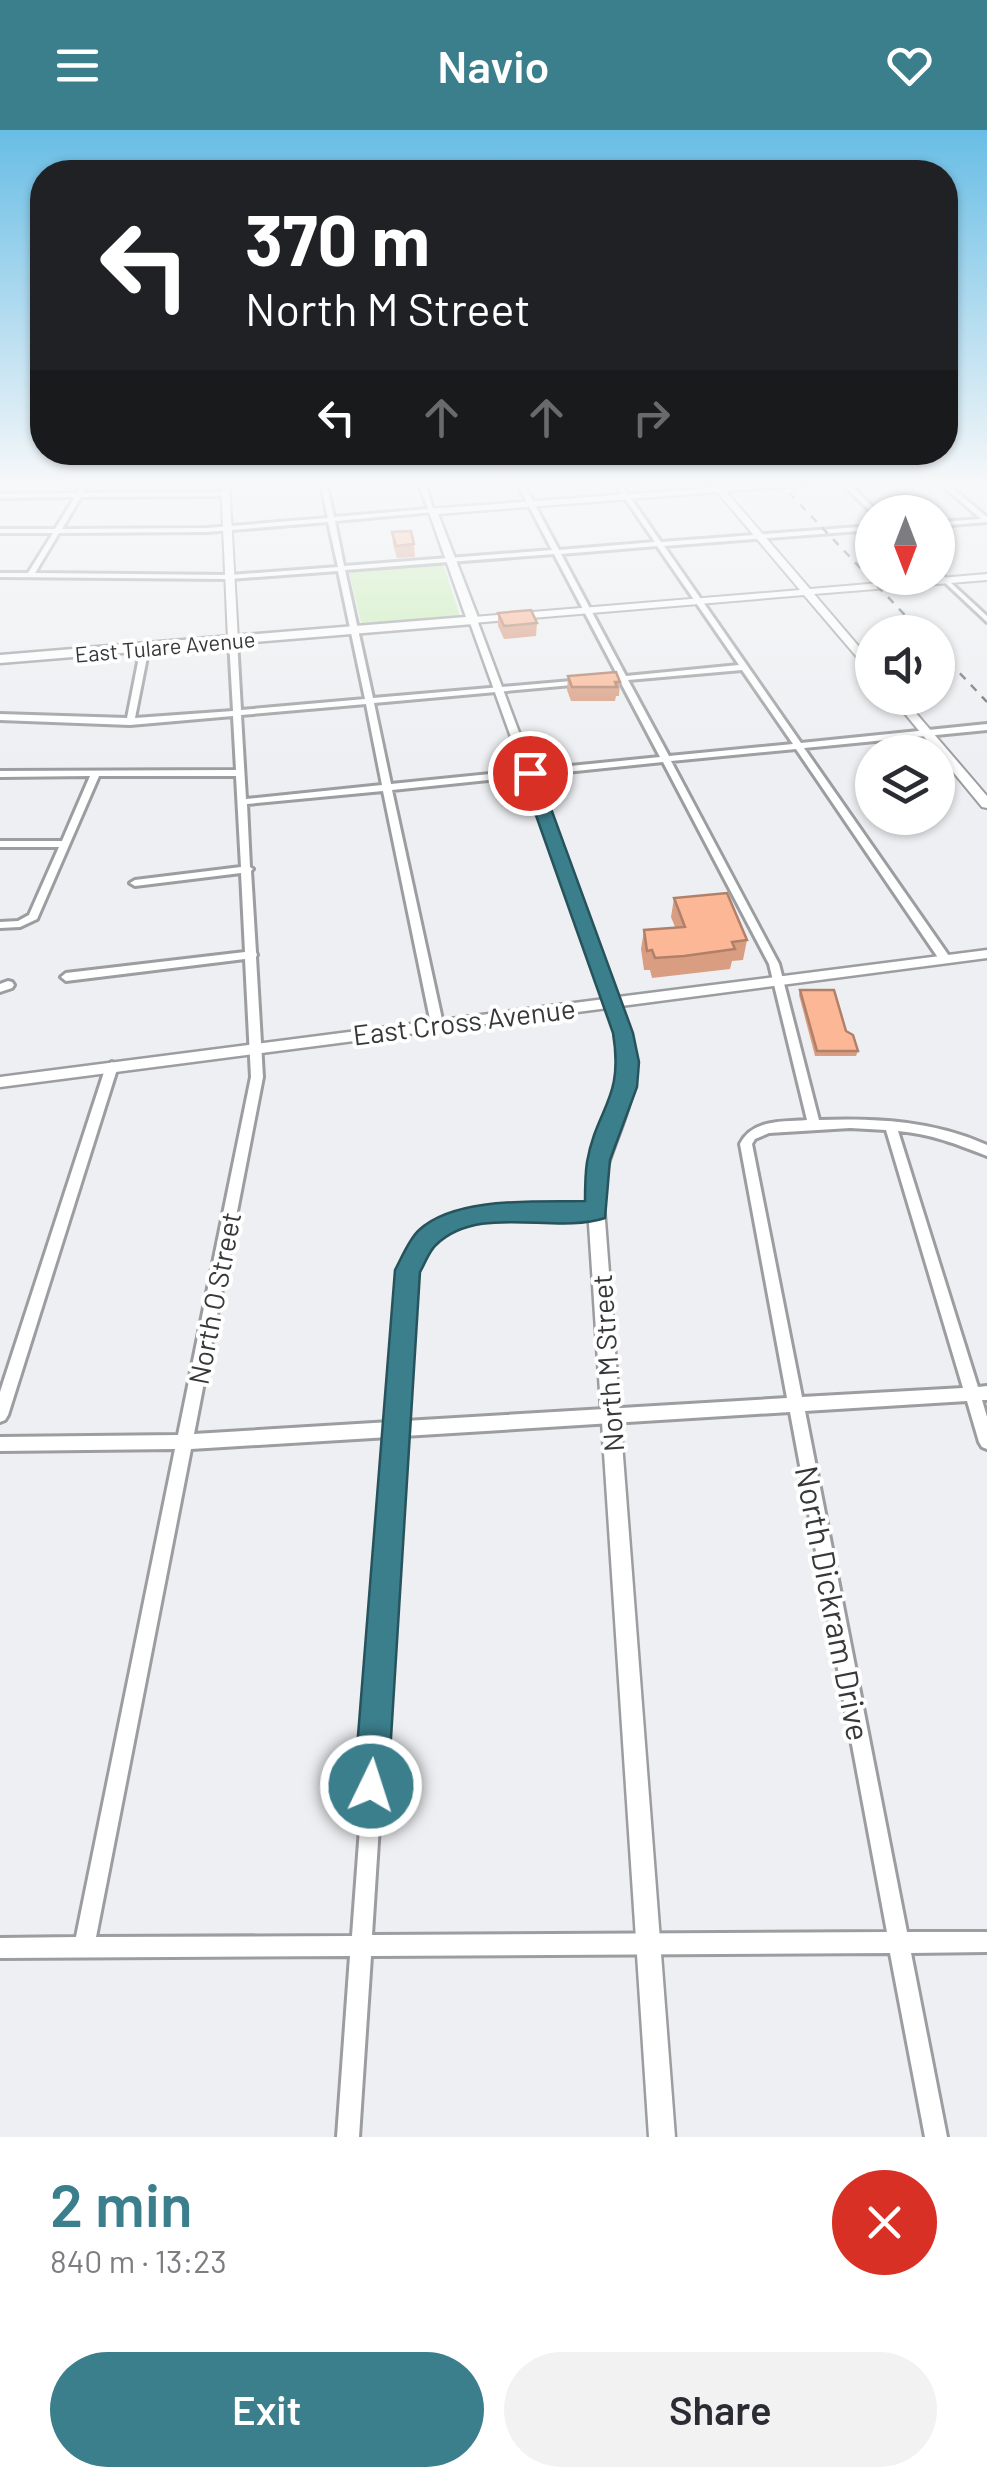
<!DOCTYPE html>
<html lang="en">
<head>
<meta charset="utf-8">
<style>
	body { margin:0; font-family:Barlow,sans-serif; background:#f2f2f3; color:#2b2b33; height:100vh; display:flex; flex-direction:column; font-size:38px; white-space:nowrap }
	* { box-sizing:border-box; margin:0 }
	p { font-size:32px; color:#7c7c81 }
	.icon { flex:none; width:55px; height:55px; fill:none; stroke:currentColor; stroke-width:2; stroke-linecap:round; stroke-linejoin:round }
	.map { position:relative; height:2007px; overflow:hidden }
	.sheet { display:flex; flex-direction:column; background:#fff; flex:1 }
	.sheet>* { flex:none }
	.guide { position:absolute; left:30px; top:30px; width:928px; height:305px; border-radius:40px; box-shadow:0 2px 8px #0004; background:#202124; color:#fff; overflow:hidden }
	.needle { width:65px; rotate:180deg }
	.controls { position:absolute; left:855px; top:365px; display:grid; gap:20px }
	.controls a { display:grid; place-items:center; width:100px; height:100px; border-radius:50%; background:#fff; box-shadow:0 2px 8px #0004; font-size:50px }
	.pin { position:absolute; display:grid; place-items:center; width:85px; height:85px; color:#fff; margin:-42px; border:5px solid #fff; border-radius:50%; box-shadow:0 2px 10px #0007 }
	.me { position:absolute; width:110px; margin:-55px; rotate:4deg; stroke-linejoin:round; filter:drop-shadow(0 0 8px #0008) }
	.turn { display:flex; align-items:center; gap:35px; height:210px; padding:0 50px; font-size:45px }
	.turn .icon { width:130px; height:130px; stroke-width:2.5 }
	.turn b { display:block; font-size:70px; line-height:85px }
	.lanes { display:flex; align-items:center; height:95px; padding:0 50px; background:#0003; justify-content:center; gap:50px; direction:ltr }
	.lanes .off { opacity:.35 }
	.round { display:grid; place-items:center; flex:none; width:105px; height:105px; border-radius:52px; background:#f2f2f3 }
	.headline { display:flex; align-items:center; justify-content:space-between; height:170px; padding:0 50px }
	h1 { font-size:60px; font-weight:600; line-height:75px; color:#3b7f8d }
	.cta { display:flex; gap:20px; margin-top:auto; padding:20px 50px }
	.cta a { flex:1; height:115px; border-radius:60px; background:#3b7f8d; color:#fff; font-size:40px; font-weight:600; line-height:115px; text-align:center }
	.cta a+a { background:#f2f2f3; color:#2b2b33 }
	header { display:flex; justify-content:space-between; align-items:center; height:130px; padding:0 50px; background:#3b7f8d; color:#fff; font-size:45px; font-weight:600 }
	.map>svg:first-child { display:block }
	.green { fill:#c6eeb2 }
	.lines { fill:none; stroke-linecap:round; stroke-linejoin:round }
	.minor-casing { stroke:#9c9da0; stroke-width:6 }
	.tertiary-casing { stroke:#9c9da0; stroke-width:5 }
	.secondary-casing { stroke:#9c9da0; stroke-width:4 }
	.primary-casing { stroke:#9c9da0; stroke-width:5 }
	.minor { fill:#fff; fill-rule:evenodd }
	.tertiary { fill:#fff; fill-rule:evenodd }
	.secondary { fill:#fff; fill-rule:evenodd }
	.primary { fill:#fff; fill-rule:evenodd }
	.rail { stroke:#696a6c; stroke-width:2.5; stroke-dasharray:8 8; stroke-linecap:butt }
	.wall { fill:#d99d81 }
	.building { fill:#fcb796; stroke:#b08069; stroke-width:2.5 }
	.route { fill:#3b7f8d; stroke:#26535c; stroke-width:2.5 }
	.labels { text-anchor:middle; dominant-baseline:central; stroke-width:8; stroke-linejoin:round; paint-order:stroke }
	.far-street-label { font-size:22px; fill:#373839; stroke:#fff }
	.street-label { font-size:28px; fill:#373839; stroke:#fff }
	.near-street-label { font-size:32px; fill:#373839; stroke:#fff }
</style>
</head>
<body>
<header><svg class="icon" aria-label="menu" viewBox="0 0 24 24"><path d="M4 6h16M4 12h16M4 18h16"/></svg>Navio<svg class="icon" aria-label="heart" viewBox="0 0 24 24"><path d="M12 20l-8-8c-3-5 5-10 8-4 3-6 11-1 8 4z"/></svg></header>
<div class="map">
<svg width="987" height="2007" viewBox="0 0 987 2007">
	<rect width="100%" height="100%" fill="#eeeff2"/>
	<path class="green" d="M 443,434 L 460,486 L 362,496 L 349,442 Z"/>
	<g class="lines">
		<g class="minor-casing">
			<g id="minor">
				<path d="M 85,351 L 91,351 L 83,363 L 226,362 L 229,364 L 226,366 L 81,367 L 62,399 L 207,398 L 328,388 L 320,351 L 326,351 L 334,387 L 428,379 L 418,351 L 424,351 L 434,382 L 335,391 L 344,436 L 552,420 L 516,351 L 522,351 L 559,420 L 655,412 L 613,351 L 619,351 L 661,412 L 872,396 L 872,400 L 664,416 L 801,613 L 987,594 L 987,600 L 804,618 L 949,826 L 950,829 L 949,832 L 941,832 L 796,619 L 671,631 L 779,834 L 819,990 C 877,988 934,991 987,1015 L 987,1026 C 956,1014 932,1004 898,1001 L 978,1257 L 987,1256 L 987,1270 L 982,1270 L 987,1287 L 987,1319 L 982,1317 L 979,1312 L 967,1271 L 805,1281 L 907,1802 L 987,1802 L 987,1822 L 911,1823 L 947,2007 L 925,2007 L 890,1823 L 371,1826 L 359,2007 L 337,2007 L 350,1826 L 0,1828 L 0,1808 L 76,1807 L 175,1319 L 0,1321 L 0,1307 L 178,1305 L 251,947 L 245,829 L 66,851 L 61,847 L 66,843 L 245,822 L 241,743 L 135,756 L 130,753 L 135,750 L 241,737 L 236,646 L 99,646 L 37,789 L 20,797 L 0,798 L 0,792 L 18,791 L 29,785 L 59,717 L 0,717 L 0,711 L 62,711 L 90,646 L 0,647 L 0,641 L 236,640 L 233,586 L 130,595 L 0,590 L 0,584 L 127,588 L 141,517 L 145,515 L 149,517 L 135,588 L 233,581 L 229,510 L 233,508 L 237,510 L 241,580 L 365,569 L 338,441 L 230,449 L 0,447 L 0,443 L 28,443 L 53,403 L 0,403 L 0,399 L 55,399 L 75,367 L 0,368 L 0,364 L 77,363 ZM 328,392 L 338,437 L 230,445 L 35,443 L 59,403 L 207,402 ZM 657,416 L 739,535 L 626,546 L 561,424 ZM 554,424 L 618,546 L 603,548 L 599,550 L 603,552 L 620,551 L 660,627 L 391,654 L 374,573 L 583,554 L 587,552 L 583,550 L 373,568 L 345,440 ZM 742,540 L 793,614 L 669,626 L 628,550 ZM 366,574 L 382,655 L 246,669 L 241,585 ZM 663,632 L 769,834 L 807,990 C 783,992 752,989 740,1014 L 787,1268 L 405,1291 L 415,1142 C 418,1135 422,1127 426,1121 C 463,1076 544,1086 596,1086 L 601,1085 L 603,1081 L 601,1077 L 596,1076 C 532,1075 432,1064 403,1138 C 397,1151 399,1170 398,1184 C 395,1220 393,1256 390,1292 L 194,1304 L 263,947 L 256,827 L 257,825 L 256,822 L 251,741 L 253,739 L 250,737 L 247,674 L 383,661 L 431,894 L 437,898 L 443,894 L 392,660 ZM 850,998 L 886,1000 L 963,1258 L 802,1267 L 752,1014 L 755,1009 L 769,1003 ZM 790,1282 L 887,1802 L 372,1805 L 404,1306 ZM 389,1307 L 352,1806 L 96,1807 L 191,1319 Z"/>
				<path d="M 839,351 L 846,351 L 878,382 L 872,383 Z"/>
				<path d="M 937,351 L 944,351 L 987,387 L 987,392 L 938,396 L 938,392 L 981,389 Z"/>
				<path d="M 938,441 L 987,486 L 987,492 L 938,446 Z"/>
				<path d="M 8,851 L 12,852 L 14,855 L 12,858 L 0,862 L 0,854 Z"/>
				<path d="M 112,932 L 118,936 L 8,1285 L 5,1290 L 0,1292 L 0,1262 L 106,936 Z"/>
			</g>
		</g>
		<g class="tertiary-casing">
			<path id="tertiary" d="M 473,487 L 477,490 L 618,867 L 987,820 L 987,828 L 621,876 C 630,904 638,934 632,963 C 625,998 605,1028 603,1064 L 675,2007 L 649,2007 L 587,1064 C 590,1028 609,999 617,965 C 624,935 617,906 608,878 L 0,957 L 0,947 L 605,869 L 469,490 Z"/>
		</g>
		<g class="secondary-casing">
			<g id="secondary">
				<path d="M 221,351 L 229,351 L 238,510 L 233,513 L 228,510 Z"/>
				<path d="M 708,351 L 717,351 L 810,459 L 987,444 L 987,450 L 814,464 L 872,532 L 872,541 L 868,540 L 804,465 L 473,493 L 468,490 L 473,487 L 800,460 Z"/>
				<path d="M 892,568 L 903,568 L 987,666 L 987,678 L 982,677 Z"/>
			</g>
		</g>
		<g class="primary-casing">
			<path id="primary" d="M 807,351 L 856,351 L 438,384 L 479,490 L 473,494 L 0,533 L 0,525 L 466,487 L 428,379 Z"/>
		</g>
		<use href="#minor" class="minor"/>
		<use href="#tertiary" class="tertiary"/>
		<use href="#secondary" class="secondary"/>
		<use href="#primary" class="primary"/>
		<g class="rail">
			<path d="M 778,351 L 921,502"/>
			<path d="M 938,520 L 987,572"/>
		</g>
	</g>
	<g class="wall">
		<path d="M 392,402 L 414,414 L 415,427 L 397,428 L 393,415 Z"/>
		<path d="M 498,483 L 537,493 L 536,506 L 504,509 L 498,496 Z"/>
		<path d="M 568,546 L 620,552 L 619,566 L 616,566 L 615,571 L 571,571 L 567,560 Z"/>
		<path d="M 674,768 L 747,810 L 743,830 L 732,831 L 730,839 L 652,848 L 650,840 L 644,840 L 641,819 L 644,800 L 675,797 L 671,787 Z"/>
		<path d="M 800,860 L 846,901 L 858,921 L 856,926 L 815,926 L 799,865 Z"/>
	</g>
	<g class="building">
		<path d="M 411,401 L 414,414 L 396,416 L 392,402 Z"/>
		<path d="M 531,480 L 537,493 L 504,496 L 498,483 Z"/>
		<path d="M 616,542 L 620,552 L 615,552 L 617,557 L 572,557 L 568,546 Z"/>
		<path d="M 727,763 L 747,810 L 732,812 L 735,819 L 684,826 L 655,828 L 652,820 L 647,821 L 644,800 L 685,797 L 674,768 Z"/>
		<path d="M 800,860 L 834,860 L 846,901 L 853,905 L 858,921 L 817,921 Z"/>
	</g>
	<linearGradient id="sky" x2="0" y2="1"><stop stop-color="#68bde5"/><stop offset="0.56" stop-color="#f7f8f9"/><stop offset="1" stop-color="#f7f8f9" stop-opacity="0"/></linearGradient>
	<rect width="987" height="632" fill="url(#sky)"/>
	<path class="route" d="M 530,638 L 538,643 L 633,903 L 639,932 L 637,957 L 610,1030 L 605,1088 C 555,1105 479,1073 436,1115 C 429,1121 425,1134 420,1142 L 388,1656 L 383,1668 L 371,1673 L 359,1668 L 354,1656 L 395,1140 C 401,1129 409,1109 419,1100 C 455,1066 538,1072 585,1071 C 585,1059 585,1045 587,1032 C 597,976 624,970 613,903 L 521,643 Z"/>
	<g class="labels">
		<g class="far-street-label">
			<text transform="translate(165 516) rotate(-5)">East Tulare Avenue</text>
		</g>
		<g class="street-label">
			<text transform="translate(464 891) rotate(-7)">East Cross Avenue</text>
			<text transform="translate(214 1168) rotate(-79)">North O Street</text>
			<text transform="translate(607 1233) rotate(-94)">North M Street</text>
		</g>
		<g class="near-street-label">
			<text transform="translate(834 1473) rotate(79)">North Dickram Drive</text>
		</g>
	</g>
</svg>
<div class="controls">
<a><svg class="needle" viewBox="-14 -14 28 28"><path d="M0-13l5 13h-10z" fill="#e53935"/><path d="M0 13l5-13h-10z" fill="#7c7c81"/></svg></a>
<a><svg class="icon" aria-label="sound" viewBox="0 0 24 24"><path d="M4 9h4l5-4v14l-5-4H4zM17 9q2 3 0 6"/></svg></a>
<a><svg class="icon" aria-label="layers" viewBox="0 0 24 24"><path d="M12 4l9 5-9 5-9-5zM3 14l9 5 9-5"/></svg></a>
</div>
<div class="pin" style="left:530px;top:643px;background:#d93025"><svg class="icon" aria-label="arrive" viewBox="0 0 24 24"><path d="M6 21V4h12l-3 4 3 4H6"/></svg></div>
<svg class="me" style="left:371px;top:1656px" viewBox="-20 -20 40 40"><circle r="17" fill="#3b7f8d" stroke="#fff" stroke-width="3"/><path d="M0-11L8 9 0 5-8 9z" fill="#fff"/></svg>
<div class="guide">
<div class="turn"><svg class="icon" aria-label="left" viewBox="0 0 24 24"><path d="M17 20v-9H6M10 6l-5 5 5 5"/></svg><div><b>370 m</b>North M Street</div></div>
<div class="lanes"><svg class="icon" aria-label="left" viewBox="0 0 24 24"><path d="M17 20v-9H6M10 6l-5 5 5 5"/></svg><svg class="icon off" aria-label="ahead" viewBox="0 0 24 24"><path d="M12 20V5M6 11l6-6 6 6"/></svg><svg class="icon off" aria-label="ahead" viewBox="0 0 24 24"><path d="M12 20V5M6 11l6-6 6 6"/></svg><svg class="icon off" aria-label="right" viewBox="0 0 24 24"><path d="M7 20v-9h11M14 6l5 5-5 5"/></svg></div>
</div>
</div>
<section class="sheet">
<div class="headline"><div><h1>2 min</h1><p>840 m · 13:23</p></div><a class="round" style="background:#d93025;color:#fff"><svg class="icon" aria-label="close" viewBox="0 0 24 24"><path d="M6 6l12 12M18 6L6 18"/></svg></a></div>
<div class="cta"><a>Exit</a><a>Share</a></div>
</section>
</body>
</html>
